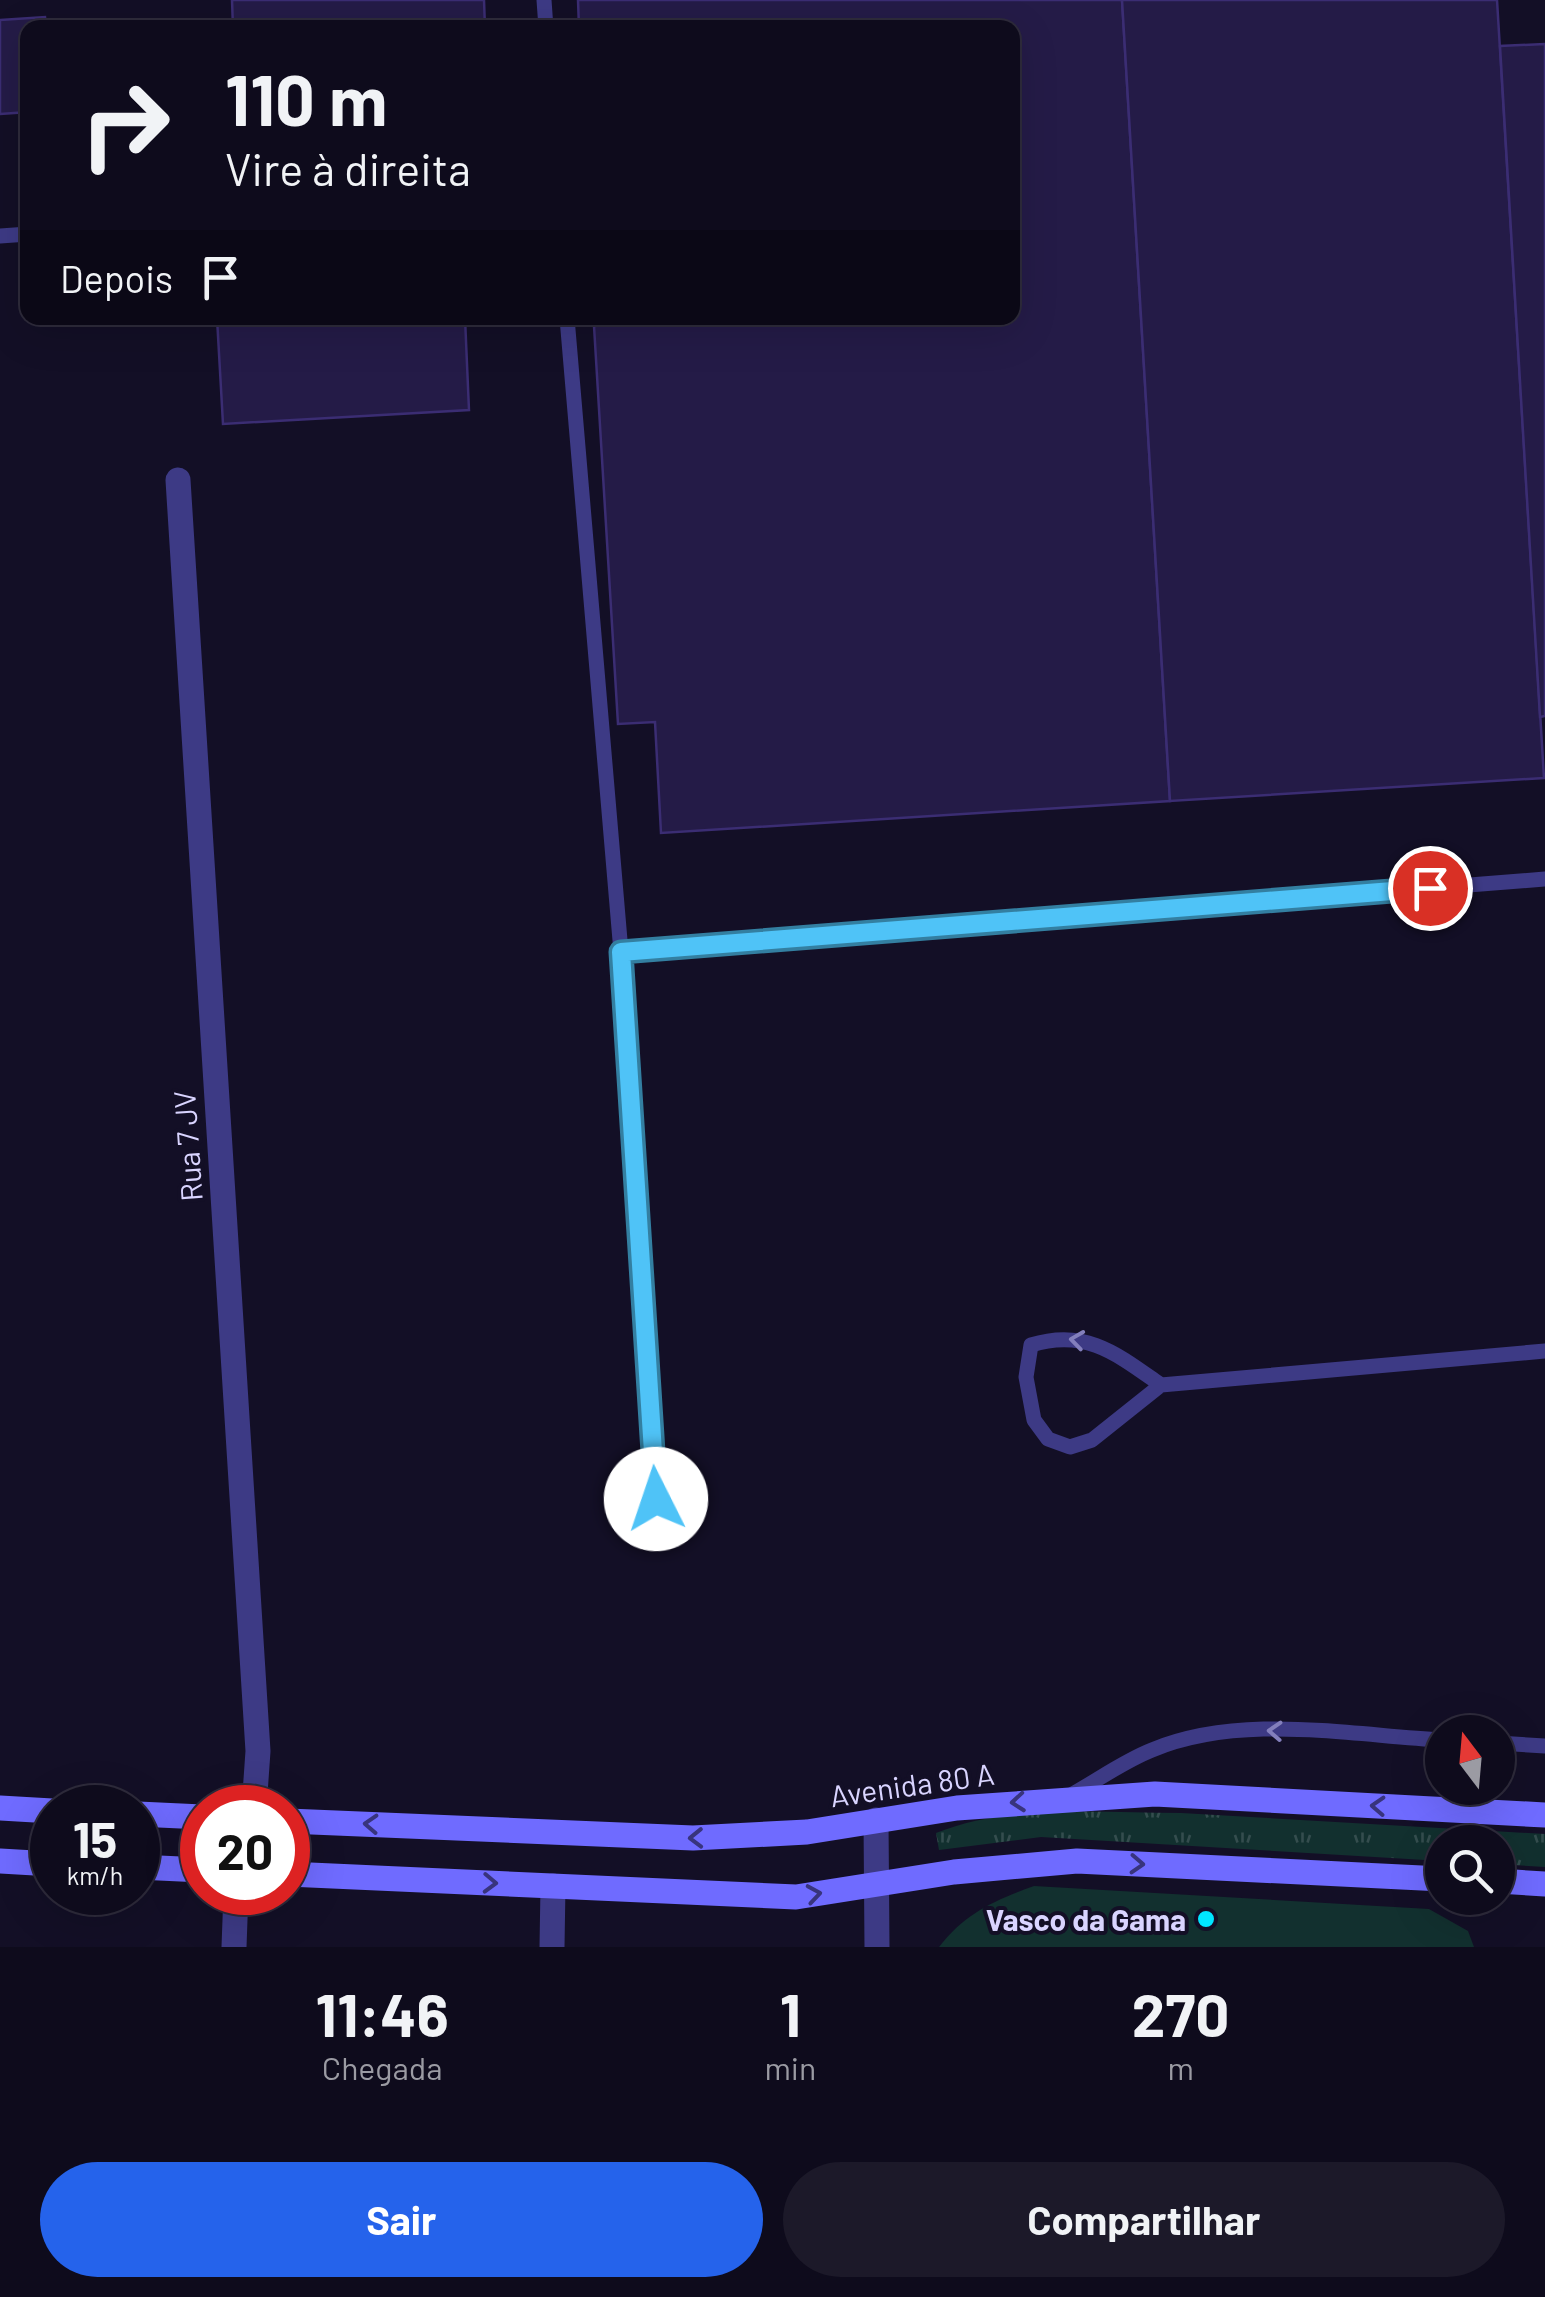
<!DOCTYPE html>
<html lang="pt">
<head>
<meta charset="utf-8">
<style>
	body { margin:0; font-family:Barlow,sans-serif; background:#1c1929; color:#f1f3f6; height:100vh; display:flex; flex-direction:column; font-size:38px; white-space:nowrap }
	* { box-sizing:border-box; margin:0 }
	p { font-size:32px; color:#9b9ba3 }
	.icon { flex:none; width:55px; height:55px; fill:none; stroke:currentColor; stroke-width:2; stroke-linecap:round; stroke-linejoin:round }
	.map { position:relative; height:1947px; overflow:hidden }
	.panel { display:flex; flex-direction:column; background:#0e0b1c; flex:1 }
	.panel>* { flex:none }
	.hud { position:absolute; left:20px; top:20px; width:1000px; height:305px; border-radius:20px; box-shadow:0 10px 40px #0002,0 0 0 2px #2e2b3b; background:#0e0b1c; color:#f1f3f6; overflow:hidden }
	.needle { width:65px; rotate:344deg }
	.buttons { position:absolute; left:1425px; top:1715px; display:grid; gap:20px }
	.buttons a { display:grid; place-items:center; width:90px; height:90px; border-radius:50%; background:#0e0b1c; box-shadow:0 10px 40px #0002,0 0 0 2px #2e2b3b; font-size:50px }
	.speed { position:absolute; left:30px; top:1785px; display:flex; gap:20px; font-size:50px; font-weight:700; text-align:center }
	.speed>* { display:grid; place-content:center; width:130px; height:130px; border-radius:50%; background:#0e0b1c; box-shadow:0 10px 40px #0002,0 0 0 2px #2e2b3b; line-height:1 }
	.speed small { font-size:25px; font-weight:400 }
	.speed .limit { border:15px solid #d22; background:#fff; color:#111 }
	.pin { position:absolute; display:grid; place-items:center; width:85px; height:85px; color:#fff; margin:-42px; border:5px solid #fff; border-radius:50%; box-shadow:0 2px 10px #0007 }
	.me { position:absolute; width:110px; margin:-55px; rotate:356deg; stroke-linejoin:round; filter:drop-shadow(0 0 8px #0008) }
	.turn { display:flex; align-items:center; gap:35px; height:210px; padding:0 40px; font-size:45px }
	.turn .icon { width:130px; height:130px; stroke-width:2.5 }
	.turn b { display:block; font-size:70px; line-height:85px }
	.then { display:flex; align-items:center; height:95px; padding:0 40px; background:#0003; gap:20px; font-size:38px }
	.eta { display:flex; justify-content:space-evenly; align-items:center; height:170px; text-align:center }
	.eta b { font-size:60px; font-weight:700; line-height:70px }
	.primary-button { display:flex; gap:20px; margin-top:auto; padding:20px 40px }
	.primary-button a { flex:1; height:115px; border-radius:60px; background:#2563eb; color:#fff; font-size:40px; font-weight:700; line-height:115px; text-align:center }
	.primary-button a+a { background:#1c1929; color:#f1f3f6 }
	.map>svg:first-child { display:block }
	.grass { fill:url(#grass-tufts) }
	.pitch { fill:#12302f }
	.building { fill:#241b47; stroke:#3b2d73; stroke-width:2.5 }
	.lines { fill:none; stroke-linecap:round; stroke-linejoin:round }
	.service { stroke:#3d3a85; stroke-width:15 }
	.minor { stroke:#3d3a85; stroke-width:25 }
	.secondary { stroke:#6f6bff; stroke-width:25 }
	.oneway { stroke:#837fbc }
	.oneway2 { stroke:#38347d }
	.route-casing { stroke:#337fa1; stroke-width:25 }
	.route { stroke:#4fc3f7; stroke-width:18 }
	.poi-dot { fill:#00e5ff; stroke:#130f26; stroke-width:4 }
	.labels { text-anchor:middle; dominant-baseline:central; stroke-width:8; stroke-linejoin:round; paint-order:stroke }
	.street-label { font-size:30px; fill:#d9d4ff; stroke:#130f26 }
	.poi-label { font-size:30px; font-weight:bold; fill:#d9d4ff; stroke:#130f26; text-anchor:end }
</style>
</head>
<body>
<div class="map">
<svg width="1545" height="1947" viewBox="0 0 1545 1947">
	<defs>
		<pattern id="grass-tufts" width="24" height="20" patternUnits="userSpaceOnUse" patternTransform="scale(2.5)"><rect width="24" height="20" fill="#12302f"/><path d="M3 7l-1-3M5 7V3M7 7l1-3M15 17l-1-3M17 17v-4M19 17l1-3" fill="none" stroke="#344d4e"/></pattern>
	</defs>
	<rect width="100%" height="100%" fill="#130f26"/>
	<path class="grass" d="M 1181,1813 L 1545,1834 L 1545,1867 L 1498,1864 L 1498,1842 L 1442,1842 L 1442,1861 L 1041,1837 L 939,1850 L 936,1833 C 1010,1803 1102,1813 1181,1813 Z"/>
	<path class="pitch" d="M 1034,1886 L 1429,1909 L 1468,1931 L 1474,1947 L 939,1947 C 965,1913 995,1900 1034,1886 Z"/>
	<g class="building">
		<path d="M 232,0 L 484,0 L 485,28 L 233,28 Z"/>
		<path d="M 578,0 L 1122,0 L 1170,801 L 661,833 L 655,722 L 618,724 L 594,326 L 634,323 L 633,318 L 1012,318 L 1012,28 L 579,28 Z"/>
		<path d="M 1122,0 L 1497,0 L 1544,778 L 1170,801 Z"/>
		<path d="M 45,17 L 46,28 L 28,28 L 28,112 L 0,114 L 0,20 Z"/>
		<path d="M 1545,44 L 1545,716 L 1540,717 L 1500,46 Z"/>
		<path d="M 217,318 L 465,318 L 469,410 L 223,424 Z"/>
	</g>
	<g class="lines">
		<g class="service">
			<path d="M 544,0 L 546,28"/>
			<path d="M 0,236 L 28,234"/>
			<path d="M 567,318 L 621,952 L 656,1499"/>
			<path d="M 621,952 L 1545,879"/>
			<path d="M 1161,1385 C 1117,1354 1086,1328 1031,1345 L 1026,1377 L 1034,1420 L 1048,1439 L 1070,1447 L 1092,1440 L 1161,1385 L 1545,1351"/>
			<path d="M 1498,1743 L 1545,1746"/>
			<path d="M 1071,1795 C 1098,1780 1124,1761 1152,1750 C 1241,1713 1349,1735 1442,1740"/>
		</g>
		<g class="minor">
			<path d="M 178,480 L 258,1751 L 254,1808"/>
			<path d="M 876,1820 L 877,1947"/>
			<path d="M 234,1947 L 236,1892"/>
			<path d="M 552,1947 L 553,1886"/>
		</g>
		<g class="secondary">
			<path d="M 0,1808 L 52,1811"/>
			<path d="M 138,1814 L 202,1817"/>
			<path d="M 288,1821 L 693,1838 L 807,1832 L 957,1808 L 1155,1794 L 1545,1815"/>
			<path d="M 0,1861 L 52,1864"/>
			<path d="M 138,1867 L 202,1870"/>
			<path d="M 288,1874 L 796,1897 L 954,1872 L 1077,1861 L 1442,1879"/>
			<path d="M 1498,1881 L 1545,1884"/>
		</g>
	</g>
	<defs><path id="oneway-chevron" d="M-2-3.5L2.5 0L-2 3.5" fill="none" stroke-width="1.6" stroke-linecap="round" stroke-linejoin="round" transform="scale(2.5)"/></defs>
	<g class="oneway">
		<use href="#oneway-chevron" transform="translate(1077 1340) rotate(-172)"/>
		<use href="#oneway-chevron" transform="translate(1275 1731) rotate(-177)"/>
	</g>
	<g class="oneway2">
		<use href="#oneway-chevron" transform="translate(1018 1802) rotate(175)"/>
		<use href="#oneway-chevron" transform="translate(1378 1806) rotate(-177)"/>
		<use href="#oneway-chevron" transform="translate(371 1824) rotate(-177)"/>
		<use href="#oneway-chevron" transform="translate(696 1838) rotate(179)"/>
		<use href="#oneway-chevron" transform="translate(1137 1864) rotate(3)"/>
		<use href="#oneway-chevron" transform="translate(490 1883) rotate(2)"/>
		<use href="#oneway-chevron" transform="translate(814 1894) rotate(-9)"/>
	</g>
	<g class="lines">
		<g class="route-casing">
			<path id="route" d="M 656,1499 L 621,952 L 1430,888"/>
		</g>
		<use href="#route" class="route"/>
	</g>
	<circle class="poi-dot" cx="1206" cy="1919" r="10"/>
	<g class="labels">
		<g class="street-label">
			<text transform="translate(187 1146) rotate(-94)">Rua 7 JV</text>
			<text transform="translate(912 1784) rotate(-8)">Avenida 80 A</text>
		</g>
		<g class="poi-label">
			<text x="1186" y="1919">Vasco da Gama</text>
		</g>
	</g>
</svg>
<div class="buttons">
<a><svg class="needle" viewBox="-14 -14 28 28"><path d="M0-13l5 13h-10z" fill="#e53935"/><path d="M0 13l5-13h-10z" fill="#9b9ba3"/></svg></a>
<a><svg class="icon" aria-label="search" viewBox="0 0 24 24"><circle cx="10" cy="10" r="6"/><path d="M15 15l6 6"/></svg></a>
</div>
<div class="speed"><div>15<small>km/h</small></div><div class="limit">20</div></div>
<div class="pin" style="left:1430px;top:888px;background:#d93025"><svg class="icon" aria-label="arrive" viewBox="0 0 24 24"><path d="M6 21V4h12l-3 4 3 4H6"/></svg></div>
<svg class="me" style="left:656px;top:1499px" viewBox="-20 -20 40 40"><circle r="19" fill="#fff"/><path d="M0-13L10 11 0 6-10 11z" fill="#4fc3f7"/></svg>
<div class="hud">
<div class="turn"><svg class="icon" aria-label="right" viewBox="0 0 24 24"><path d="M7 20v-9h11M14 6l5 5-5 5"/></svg><div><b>110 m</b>Vire à direita</div></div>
<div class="then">Depois<svg class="icon" aria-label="arrive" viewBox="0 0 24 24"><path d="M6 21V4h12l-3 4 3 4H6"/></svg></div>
</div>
</div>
<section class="panel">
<div class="eta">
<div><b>11:46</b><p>Chegada</p></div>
<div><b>1</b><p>min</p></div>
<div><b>270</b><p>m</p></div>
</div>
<div class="primary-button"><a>Sair</a><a>Compartilhar</a></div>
</section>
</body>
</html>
